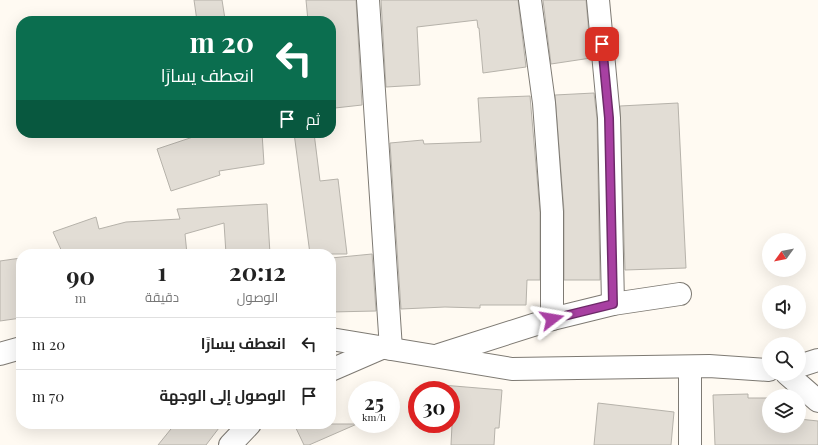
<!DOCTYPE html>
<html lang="ar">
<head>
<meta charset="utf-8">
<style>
	body { margin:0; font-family:"Playfair Display",Cairo,serif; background:#f2f2f2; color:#222; direction:rtl; height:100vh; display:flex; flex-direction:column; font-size:15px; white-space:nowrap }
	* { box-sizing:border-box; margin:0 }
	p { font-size:13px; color:#767676 }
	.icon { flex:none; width:22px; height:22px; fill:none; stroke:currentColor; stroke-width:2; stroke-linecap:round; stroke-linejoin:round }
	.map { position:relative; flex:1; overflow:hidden; direction:ltr }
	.details { position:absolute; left:16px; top:249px; width:320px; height:180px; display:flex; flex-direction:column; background:#fff; border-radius:16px; box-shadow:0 4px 16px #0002; direction:rtl }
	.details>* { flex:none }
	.guide { position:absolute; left:16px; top:16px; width:320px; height:122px; border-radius:16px; box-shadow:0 4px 16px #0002; direction:rtl; background:#0b6e4f; color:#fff; overflow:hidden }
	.needle { width:26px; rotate:237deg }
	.controls { position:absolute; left:762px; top:233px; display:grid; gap:8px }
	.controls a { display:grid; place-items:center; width:44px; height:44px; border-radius:50%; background:#fff; box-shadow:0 4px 16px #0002; font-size:20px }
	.speed { position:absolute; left:348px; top:381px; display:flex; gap:8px; font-size:20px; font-weight:700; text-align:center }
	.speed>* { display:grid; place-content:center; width:52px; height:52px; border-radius:50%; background:#fff; box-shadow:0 4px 16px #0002; line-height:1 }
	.speed small { font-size:10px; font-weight:400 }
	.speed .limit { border:6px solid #d22; background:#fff; color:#111 }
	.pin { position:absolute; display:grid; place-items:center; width:34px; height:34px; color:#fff; margin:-17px; border-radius:8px; box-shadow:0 2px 6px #0006 }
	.me { position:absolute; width:44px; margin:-22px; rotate:76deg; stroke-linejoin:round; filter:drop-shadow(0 0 3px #0008) }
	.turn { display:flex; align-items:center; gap:14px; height:84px; padding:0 16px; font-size:18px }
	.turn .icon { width:52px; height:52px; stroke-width:2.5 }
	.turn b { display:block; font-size:28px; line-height:34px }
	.then { display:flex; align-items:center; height:38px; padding:0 16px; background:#0003; gap:8px; font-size:15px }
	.eta { display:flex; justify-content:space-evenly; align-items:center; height:68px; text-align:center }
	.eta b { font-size:24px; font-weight:700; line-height:28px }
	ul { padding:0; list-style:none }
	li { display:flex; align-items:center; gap:12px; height:52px; padding:0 16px; border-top:1px solid #e0e0e0 }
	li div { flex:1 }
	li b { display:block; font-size:15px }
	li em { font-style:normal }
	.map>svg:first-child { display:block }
	.building { fill:#e2ddd5; stroke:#b6b2aa }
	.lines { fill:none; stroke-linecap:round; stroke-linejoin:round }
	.minor-casing { stroke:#7e7a73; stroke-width:24 }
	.minor { stroke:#fff; stroke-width:22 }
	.route-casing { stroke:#6d2a69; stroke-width:10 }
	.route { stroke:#a840a2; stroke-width:7 }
</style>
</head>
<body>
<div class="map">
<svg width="818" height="445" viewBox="0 0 818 445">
	<rect width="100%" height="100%" fill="#fffaf2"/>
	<g class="building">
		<path d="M 194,0 L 222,0 L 225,19 L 197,21 Z"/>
		<path d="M 306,0 L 356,0 L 362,105 L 335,108 L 331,78 L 331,21 L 308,21 Z"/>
		<path d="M 381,0 L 518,0 L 526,67 L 483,73 L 479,28 L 478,28 L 477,20 L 417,27 L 420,85 L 386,87 Z"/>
		<path d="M 543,0 L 586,0 L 591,58 L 551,64 Z"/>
		<path d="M 594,93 L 597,119 L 600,280 L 564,280 L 564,211 L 555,95 Z"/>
		<path d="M 530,96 L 540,212 L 540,280 L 527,280 L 526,305 L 480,305 L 480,308 L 445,307 L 401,309 L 390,143 L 423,140 L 424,144 L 481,142 L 478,98 Z"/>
		<path d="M 678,103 L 686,268 L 625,270 L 620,106 Z"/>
		<path d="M 205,133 L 262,133 L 264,164 L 219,171 L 220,175 L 171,191 L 157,149 Z"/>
		<path d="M 294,133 L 314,133 L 320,181 L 338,179 L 347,254 L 310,254 Z"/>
		<path d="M 267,204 L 270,254 L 226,254 L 224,223 L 185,234 L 187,254 L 63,254 L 53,232 L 96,217 L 99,229 L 126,222 L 180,219 L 177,209 Z"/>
		<path d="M 372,254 L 376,311 L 331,312 L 331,258 Z"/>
		<path d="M 21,258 L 21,318 L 0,321 L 0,261 Z"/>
		<path d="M 442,385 L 502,390 L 499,428 L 495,428 L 494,445 L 451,445 L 452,425 L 440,424 L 451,424 L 451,390 L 442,390 Z"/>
		<path d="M 748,394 L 748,398 L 769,398 L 769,426 L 799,426 L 799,419 L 818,421 L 818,445 L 715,445 L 713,395 Z"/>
		<path d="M 598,403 L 674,412 L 671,445 L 594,445 Z"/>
		<path d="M 175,424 L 222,424 L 206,445 L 158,445 Z"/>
		<path d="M 294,424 L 357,424 L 309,445 L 304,445 Z"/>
	</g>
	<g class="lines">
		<g class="minor-casing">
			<g id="minor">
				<path d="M 368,0 L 391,349"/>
				<path d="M 530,0 L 544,103 L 552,212 L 552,319"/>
				<path d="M 598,0 L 609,118 L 613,304"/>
				<path d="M 331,339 L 512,369 L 709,366 L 769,370"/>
				<path d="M 0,354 L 21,348"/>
				<path d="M 439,355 L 552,319 L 613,304 L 680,294"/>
				<path d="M 799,366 L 818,360"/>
				<path d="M 690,367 L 690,445"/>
				<path d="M 331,370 L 384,347"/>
				<path d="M 787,374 L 818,401"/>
				<path d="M 230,445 L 250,424"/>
			</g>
		</g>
		<use href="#minor" class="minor"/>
	</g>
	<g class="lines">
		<g class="route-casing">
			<path id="route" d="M 552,319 L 613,304 L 609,118 L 602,44"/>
		</g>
		<use href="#route" class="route"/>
	</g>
</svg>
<div class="controls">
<a><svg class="needle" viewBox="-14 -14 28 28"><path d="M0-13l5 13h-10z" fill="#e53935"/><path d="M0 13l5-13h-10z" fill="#767676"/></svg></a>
<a><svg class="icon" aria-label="sound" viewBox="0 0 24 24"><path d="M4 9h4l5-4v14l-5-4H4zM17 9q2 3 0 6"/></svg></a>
<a><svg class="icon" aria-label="search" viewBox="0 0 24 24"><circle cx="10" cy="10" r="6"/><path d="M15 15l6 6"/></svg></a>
<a><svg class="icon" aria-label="layers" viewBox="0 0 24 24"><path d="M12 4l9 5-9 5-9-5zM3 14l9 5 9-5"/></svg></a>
</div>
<div class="speed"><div>25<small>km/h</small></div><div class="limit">30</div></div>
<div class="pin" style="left:602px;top:44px;background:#d93025"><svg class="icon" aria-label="arrive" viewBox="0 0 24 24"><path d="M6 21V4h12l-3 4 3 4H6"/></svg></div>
<svg class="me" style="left:552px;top:319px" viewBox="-20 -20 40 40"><path d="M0-17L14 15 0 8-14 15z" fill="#a840a2" stroke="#fff" stroke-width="4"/></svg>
<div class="guide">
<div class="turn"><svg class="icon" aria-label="left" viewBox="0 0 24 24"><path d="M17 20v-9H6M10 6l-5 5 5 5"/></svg><div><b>20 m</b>انعطف يسارًا</div></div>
<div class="then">ثم<svg class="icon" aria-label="arrive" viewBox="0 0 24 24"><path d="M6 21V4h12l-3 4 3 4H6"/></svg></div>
</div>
<section class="details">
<div class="eta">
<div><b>20:12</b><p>الوصول</p></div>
<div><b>1</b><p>دقيقة</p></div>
<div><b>90</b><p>m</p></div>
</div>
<ul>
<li><svg class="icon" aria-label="left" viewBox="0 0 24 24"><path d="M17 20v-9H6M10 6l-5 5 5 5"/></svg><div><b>انعطف يسارًا</b></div><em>20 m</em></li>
<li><svg class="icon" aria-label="arrive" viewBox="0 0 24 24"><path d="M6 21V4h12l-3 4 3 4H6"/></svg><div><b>الوصول إلى الوجهة</b></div><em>70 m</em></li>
</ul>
</section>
</div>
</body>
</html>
